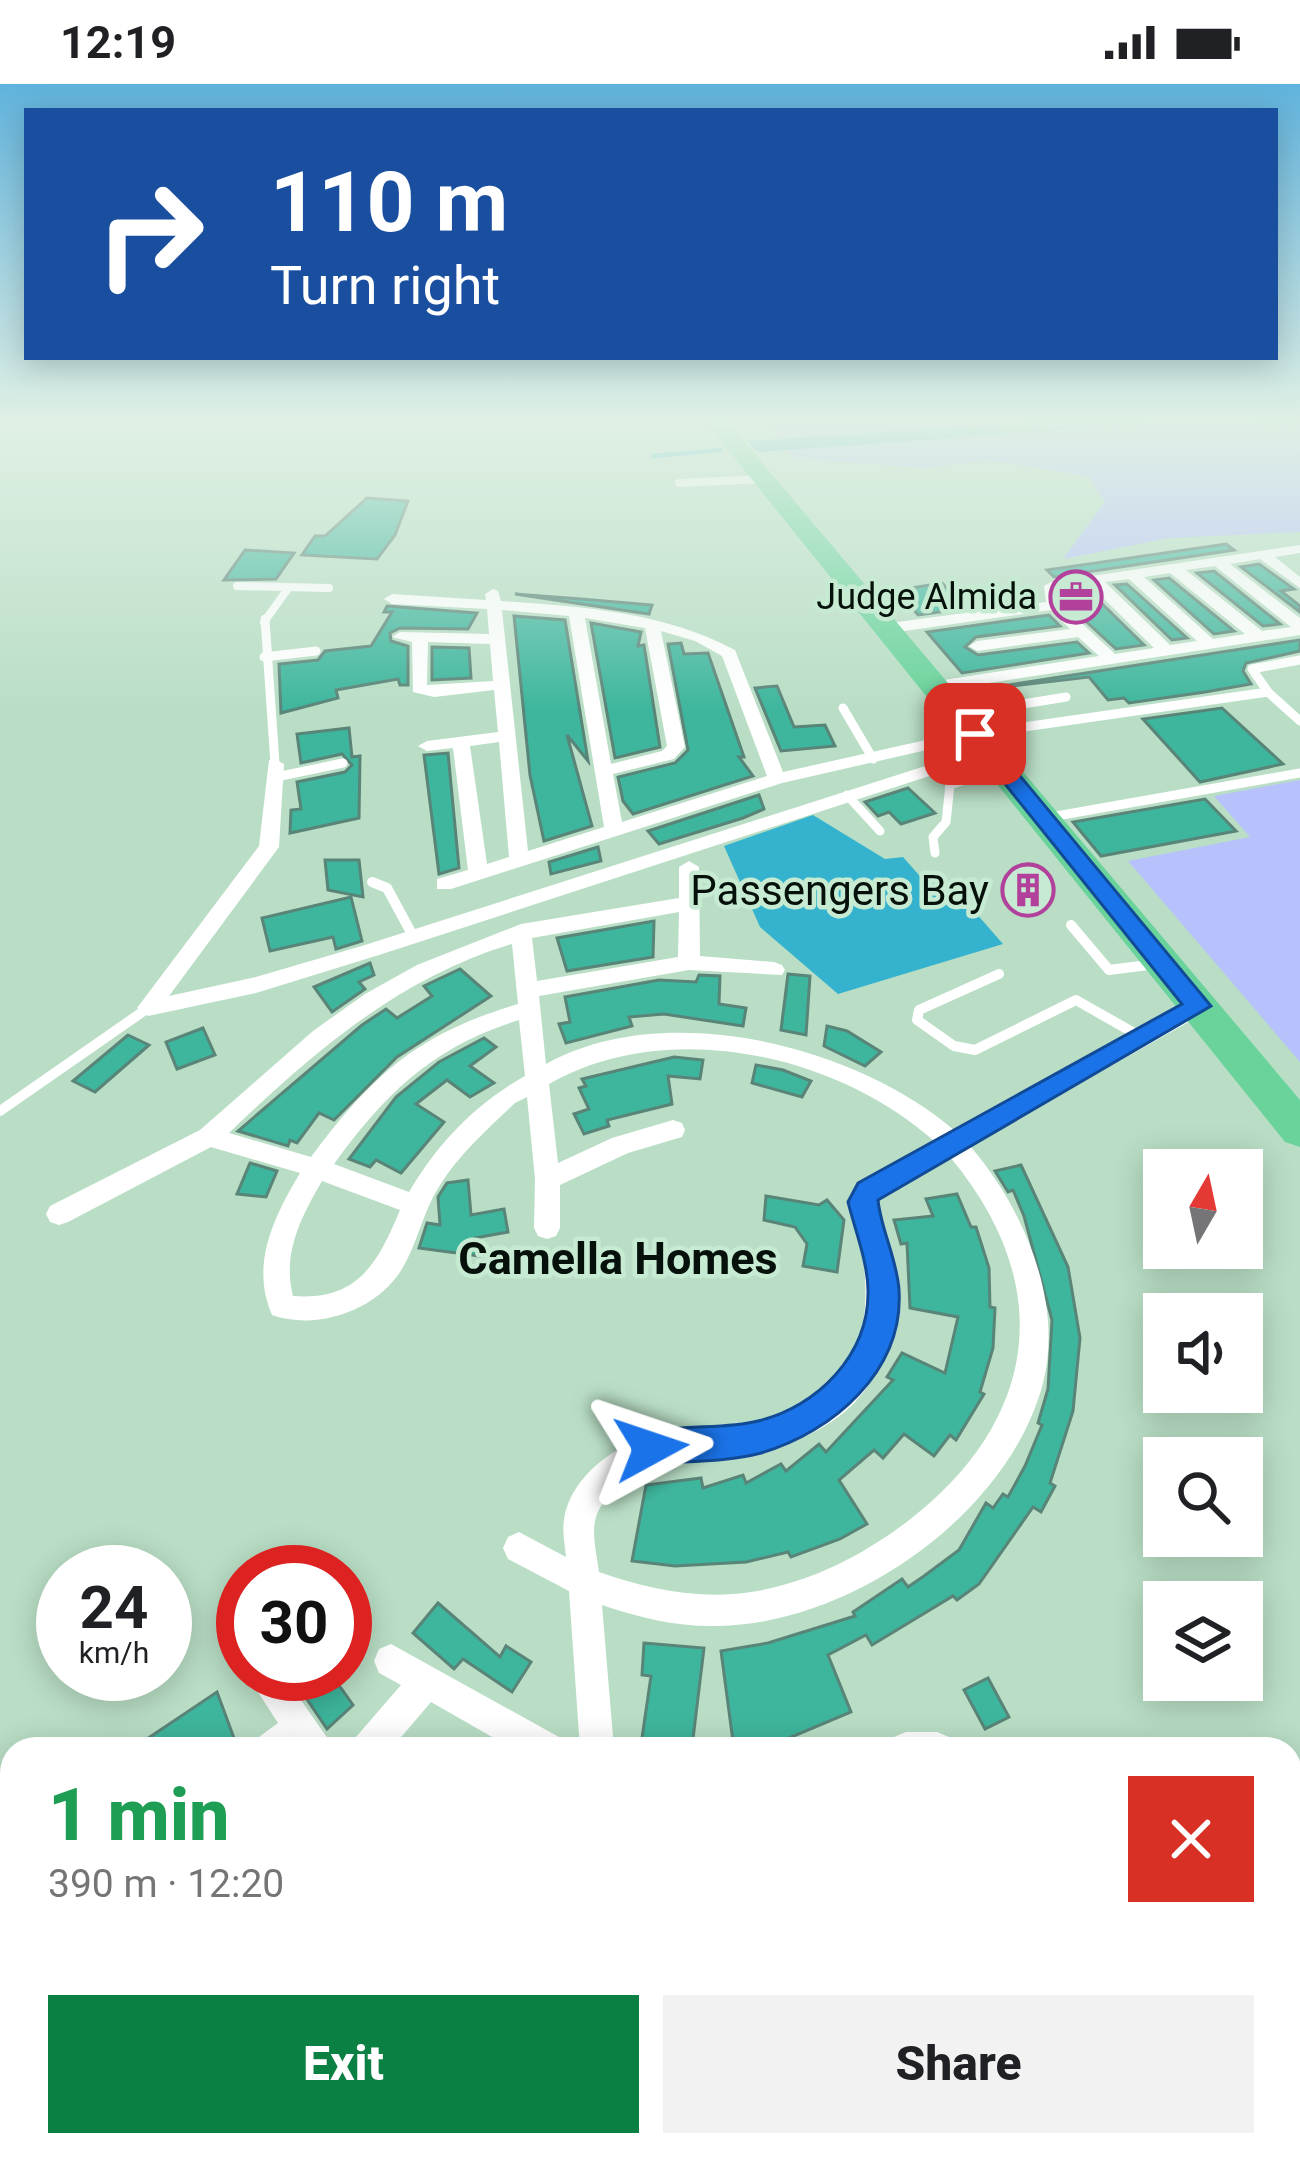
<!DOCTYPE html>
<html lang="en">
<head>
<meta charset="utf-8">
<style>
	body { margin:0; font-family:Roboto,sans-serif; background:#f2f2f2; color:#202124; height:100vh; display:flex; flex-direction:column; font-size:45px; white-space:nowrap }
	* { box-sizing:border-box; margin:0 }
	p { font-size:39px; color:#757577 }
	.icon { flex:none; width:66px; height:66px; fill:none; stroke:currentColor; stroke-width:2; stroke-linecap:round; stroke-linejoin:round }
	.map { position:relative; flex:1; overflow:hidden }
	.panel { position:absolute; left:0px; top:1653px; width:1302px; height:420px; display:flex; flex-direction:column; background:#fff; border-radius:36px 36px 0 0; box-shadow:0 6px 30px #0003 }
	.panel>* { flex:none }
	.hud { position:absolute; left:24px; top:24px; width:1254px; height:252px; border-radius:0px; box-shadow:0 6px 30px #0003; background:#1a4fa0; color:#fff; overflow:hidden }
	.needle { width:78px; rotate:9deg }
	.tools { position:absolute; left:1143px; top:1065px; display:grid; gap:24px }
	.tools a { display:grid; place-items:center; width:120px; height:120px; border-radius:0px; background:#fff; box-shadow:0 6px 30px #0003; font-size:60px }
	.speed { position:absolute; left:36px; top:1461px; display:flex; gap:24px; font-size:60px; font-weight:700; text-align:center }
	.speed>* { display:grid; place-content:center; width:156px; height:156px; border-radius:50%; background:#fff; box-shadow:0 6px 30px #0003; line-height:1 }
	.speed small { font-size:30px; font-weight:400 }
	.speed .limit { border:18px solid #d22; background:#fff; color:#111 }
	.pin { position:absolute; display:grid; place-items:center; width:102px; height:102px; color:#fff; margin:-51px; border-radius:24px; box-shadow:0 6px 18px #0006 }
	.me { position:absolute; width:132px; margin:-66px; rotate:85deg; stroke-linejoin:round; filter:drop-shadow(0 0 9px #0008) }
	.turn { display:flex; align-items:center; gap:42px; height:252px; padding:0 48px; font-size:54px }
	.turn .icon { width:156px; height:156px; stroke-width:2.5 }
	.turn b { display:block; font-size:84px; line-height:102px }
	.round { display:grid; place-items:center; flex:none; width:126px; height:126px; border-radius:0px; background:#f2f2f2 }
	.head { display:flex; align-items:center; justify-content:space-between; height:204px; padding:0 48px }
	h1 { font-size:72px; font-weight:800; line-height:90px; color:#1e9e55 }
	.button { display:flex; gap:24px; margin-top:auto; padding:24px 48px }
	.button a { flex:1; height:138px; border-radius:0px; background:#0b8043; color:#fff; font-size:48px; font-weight:800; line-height:138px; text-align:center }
	.button a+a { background:#f2f2f2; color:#202124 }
	.status { display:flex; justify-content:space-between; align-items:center; height:84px; padding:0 60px; background:#fff; direction:ltr }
	.status svg { height:33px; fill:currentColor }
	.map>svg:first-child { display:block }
	.green { fill:#b7c2fc }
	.water { fill:#35b2cd }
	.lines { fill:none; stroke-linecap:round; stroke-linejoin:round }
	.stream { stroke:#35b2cd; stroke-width:4.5 }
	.building { fill:#3eb69d; stroke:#598478; stroke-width:3 }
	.service-far2 { stroke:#fff; stroke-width:8 }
	.service-far1 { stroke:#fff; stroke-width:9 }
	.service { stroke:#fff; stroke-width:10 }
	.minor { fill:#fff; fill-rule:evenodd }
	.trunk { fill:#6ad39c; fill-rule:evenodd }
	.route { fill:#1a73e8; stroke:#114b97; stroke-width:3 }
	.labels { text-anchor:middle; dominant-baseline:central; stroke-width:9; stroke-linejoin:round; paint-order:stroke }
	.far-poi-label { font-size:36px; fill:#05110a; stroke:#c6ebd2; text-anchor:end }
	.poi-label { font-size:42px; fill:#05110a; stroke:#c6ebd2; text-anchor:end }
	.neighbourhood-label { font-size:45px; font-weight:bold; fill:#05110a; stroke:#c6ebd2 }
</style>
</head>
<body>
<div class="status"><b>12:19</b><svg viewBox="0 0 49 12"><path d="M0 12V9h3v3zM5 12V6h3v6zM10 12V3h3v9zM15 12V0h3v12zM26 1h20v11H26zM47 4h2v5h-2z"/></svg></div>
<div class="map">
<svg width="1300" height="2073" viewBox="0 0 1300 2073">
	<rect width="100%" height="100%" fill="#b9dec5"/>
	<g class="green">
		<path d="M 765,336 L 1237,336 L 1300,342 L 1300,448 L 1169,454 L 1063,475 L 1105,418 L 1088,392 L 987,376 L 927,384 L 792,374 Z"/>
		<path d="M 1300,696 L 1300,978 L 1128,777 L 1250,753 L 1214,712 Z"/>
	</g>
	<g class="water">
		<path d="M 1067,336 L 1300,336 L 1300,343 L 1199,336 L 758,368 L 747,357 Z"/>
		<path d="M 813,731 L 885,775 L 903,773 L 926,799 L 947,796 L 1003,860 L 838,910 L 760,843 L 724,762 Z"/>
	</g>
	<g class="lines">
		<path class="stream" d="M 653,372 L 721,366"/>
	</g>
	<g class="building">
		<path d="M 367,414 L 408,417 L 395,451 L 377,475 L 302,471 L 315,452 L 325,452 Z"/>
		<path d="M 1226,460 L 1234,466 L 1054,493 L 1047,486 Z"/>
		<path d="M 245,466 L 294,469 L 276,495 L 224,496 Z"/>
		<path d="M 1259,480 L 1294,505 L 1281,507 L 1300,522 L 1300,528 L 1241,483 Z"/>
		<path d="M 1214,487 L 1280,540 L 1263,542 L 1197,489 Z"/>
		<path d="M 1169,494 L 1234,547 L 1214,550 L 1154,496 Z"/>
		<path d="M 942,499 L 958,516 L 999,510 L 1007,519 L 918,531 L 898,506 Z"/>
		<path d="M 1127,500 L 1187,554 L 1172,556 L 1115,501 Z"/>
		<path d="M 1088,506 L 1144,561 L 1116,565 L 1065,518 L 1064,509 Z"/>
		<path d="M 515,510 L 581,515 L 652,521 L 649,530 Z"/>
		<path d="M 387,522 L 477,529 L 468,545 L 400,544 L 390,549 L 391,557 L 408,562 L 408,601 L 400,601 L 398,595 L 336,606 L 338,614 L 281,629 L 279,580 L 318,576 L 325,567 L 371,562 L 392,528 L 384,528 Z"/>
		<path d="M 1049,531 L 1060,542 L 976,553 L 965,563 L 978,571 L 1077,558 L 1089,569 L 962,589 L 927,548 Z"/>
		<path d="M 514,532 L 565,536 L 588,677 L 567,651 L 592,742 L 544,757 L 530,691 Z"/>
		<path d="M 591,539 L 641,548 L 638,562 L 644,561 L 660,663 L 615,674 Z"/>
		<path d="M 1300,556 L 1300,567 L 1246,579 L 1243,587 L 1251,600 L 1205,608 L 1129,619 L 1124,614 L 1108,616 L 1089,593 L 976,606 Z"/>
		<path d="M 681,559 L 684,570 L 708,569 L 744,673 L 739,673 L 753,692 L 633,730 L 623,717 L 618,693 L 675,679 L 688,666 L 668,560 Z"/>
		<path d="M 432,563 L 469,564 L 471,594 L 432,596 Z"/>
		<path d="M 777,602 L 794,643 L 825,641 L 835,662 L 781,667 L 755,604 Z"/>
		<path d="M 1222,624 L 1283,680 L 1200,698 L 1143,635 Z"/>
		<path d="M 349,644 L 352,673 L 360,672 L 359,734 L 290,749 L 291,726 L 301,725 L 297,698 L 345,688 L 352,681 L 342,670 L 301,679 L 297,650 Z"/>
		<path d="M 448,669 L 459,784 L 439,790 L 424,671 Z"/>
		<path d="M 908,704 L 935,729 L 901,740 L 889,728 L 878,732 L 865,718 Z"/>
		<path d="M 759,711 L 764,725 L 743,734 L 659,760 L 648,747 Z"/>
		<path d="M 1205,715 L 1236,747 L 1101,772 L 1073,738 Z"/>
		<path d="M 598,763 L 601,777 L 551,790 L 549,778 Z"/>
		<path d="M 325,776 L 359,776 L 363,813 L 328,806 Z"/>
		<path d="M 351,813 L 362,857 L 336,865 L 333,853 L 270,867 L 262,834 Z"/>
		<path d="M 654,837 L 653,873 L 567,887 L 557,854 Z"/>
		<path d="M 370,879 L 374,891 L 359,898 L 365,905 L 332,928 L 314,903 Z"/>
		<path d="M 460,885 L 491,912 L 397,973 L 334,1036 L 319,1029 L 297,1059 L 290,1056 L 288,1062 L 238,1047 L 362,941 L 386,925 L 397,934 L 432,912 L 424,902 Z"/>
		<path d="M 788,890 L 810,892 L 806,951 L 781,946 Z"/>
		<path d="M 699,891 L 720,892 L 719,920 L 746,924 L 743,942 L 664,930 L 629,933 L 632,942 L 566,959 L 559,940 L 570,938 L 565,913 L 659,896 L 696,898 Z"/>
		<path d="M 827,942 L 847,947 L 881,968 L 865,982 L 824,962 Z"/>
		<path d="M 203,944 L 215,971 L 177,985 L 166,958 Z"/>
		<path d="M 128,951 L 149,961 L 95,1008 L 73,997 Z"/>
		<path d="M 484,954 L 496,963 L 470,982 L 494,999 L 470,1013 L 447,996 L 416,1020 L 444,1038 L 401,1089 L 376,1076 L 370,1083 L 349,1075 L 396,1013 L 439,978 Z"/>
		<path d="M 674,973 L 703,976 L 700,995 L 668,992 L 672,1020 L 607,1036 L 609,1042 L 584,1050 L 574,1030 L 589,1025 L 579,1004 L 586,1002 L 582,995 Z"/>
		<path d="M 756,981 L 783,986 L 811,997 L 802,1013 L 752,999 Z"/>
		<path d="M 250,1079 L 277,1087 L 266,1113 L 237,1110 Z"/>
		<path d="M 1021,1081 L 1068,1183 L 1080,1254 L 1073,1327 L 1050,1399 L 1055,1402 L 1041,1428 L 1033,1423 L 979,1500 L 957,1516 L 953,1512 L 872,1561 L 866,1551 L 828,1571 L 851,1628 L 770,1662 L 734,1665 L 721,1567 L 768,1559 L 855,1532 L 853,1528 L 902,1495 L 908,1503 L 924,1492 L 959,1466 L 986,1419 L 993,1424 L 1003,1410 L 1008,1413 L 1025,1382 L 1042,1341 L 1038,1339 L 1048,1305 L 1052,1236 L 1024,1132 L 1013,1106 L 1008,1108 L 995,1087 Z"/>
		<path d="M 468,1096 L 471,1131 L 504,1125 L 508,1148 L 475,1154 L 479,1172 L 419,1164 L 427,1139 L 440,1141 L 438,1113 L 447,1099 Z"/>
		<path d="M 957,1110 L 971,1143 L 976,1143 L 989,1184 L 990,1223 L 995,1224 L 993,1264 L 980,1308 L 984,1310 L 956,1356 L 950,1351 L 934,1372 L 904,1350 L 883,1374 L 874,1366 L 839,1396 L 867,1440 L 840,1455 L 791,1473 L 788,1468 L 746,1478 L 675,1482 L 632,1477 L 646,1401 L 701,1394 L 703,1404 L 743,1391 L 746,1399 L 781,1380 L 786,1387 L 819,1360 L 826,1368 L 893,1296 L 887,1293 L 902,1269 L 945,1289 L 958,1233 L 910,1224 L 907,1159 L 901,1160 L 894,1136 L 933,1132 L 926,1115 Z"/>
		<path d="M 766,1112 L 819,1121 L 827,1116 L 844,1136 L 837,1188 L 803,1182 L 807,1160 L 795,1143 L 764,1136 Z"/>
		<path d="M 438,1519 L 500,1573 L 506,1562 L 531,1578 L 512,1608 L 463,1575 L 454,1585 L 413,1549 Z"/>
		<path d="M 644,1559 L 704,1564 L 692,1663 L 642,1654 L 651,1592 L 642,1591 Z"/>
		<path d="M 290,1590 L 331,1590 L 353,1621 L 327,1645 Z"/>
		<path d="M 988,1594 L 1009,1633 L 985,1645 L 964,1606 Z"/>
		<path d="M 217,1608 L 234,1654 L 216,1665 L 132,1665 Z"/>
	</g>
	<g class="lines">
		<g class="service-far2">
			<path d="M 679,399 L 764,395"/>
			<path d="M 237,502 L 329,504"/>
			<path d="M 264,538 L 287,506"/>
		</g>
		<g class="service-far1">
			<path d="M 265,535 L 275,680"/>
			<path d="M 264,573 L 316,567"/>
			<path d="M 1268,608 L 1252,585 L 1300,576"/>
			<path d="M 843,624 L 873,675"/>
			<path d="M 961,630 L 1066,613"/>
			<path d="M 975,650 L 1268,608 L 1300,637"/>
			<path d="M 276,693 L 343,679"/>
			<path d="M 847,711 L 880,747"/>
			<path d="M 1045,734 L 1300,689"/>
			<path d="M 935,769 L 933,753 L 946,738 L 950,701 L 1001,684"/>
		</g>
		<g class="service">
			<path d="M 372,798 L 387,804 L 413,852"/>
			<path d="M 1071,841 L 1109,886 L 1156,880"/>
			<path d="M 999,890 L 919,926 L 917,936 L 954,962 L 975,966 L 1076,916 L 1143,954"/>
			<path d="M 0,1027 L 148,924"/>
		</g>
		<g class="minor">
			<path d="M 1300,461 L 1300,469 L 1275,473 L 1300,493 L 1300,504 L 1260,475 L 1230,480 L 1300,534 L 1300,551 L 937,607 L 929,602 L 931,598 L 1099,572 L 1078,553 L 977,567 L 969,562 L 977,557 L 1070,545 L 1051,526 L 890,549 L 882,544 L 890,539 L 1046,518 L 1044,502 L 1051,498 ZM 1215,482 L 1291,543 L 1262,547 L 1186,486 ZM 1170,489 L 1245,550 L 1213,555 L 1144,493 ZM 1129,495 L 1197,557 L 1170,561 L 1105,498 ZM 1090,501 L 1154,564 L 1115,570 L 1061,520 L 1059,505 Z"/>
			<path d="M 493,505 L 498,507 L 501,517 C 580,522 664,528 735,566 L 783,688 L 975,645 L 984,650 L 975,655 L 782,699 L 451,805 L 437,805 L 437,795 L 468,786 L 453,664 L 427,667 L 418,662 L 427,657 L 498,648 L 494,606 L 434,613 L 413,608 L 412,558 L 392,553 L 400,548 L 489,550 L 487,525 L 392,520 L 384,515 L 392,510 L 486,516 L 485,510 ZM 502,526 L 569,532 L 604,743 L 528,767 ZM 585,534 L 645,544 L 667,662 L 662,667 L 611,680 ZM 661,547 L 695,557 L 722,572 L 767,692 L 622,738 L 613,690 L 674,675 L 685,663 ZM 428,558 L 490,560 L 493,597 L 427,601 ZM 499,658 L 509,773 L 487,780 L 470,662 Z"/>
			<path d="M 988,662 L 994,663 L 994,671 L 379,871 L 256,909 L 148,932 L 137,924 L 259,762 L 269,676 L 275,675 L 284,680 L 279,763 L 169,912 L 256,893 L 365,861 Z"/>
			<path d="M 689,777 L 699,783 L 700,872 L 774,878 L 782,881 L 785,886 L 782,891 L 689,886 L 539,912 L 546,980 C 665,913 858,962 955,1047 L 1190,916 L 1206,916 L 1209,922 L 1206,928 L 970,1062 C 1023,1123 1064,1218 1043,1299 C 1009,1430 851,1540 718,1542 C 678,1543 640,1534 602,1521 L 614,1665 L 580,1665 L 569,1507 L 508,1475 L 503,1464 L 508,1453 L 519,1448 L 566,1473 C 565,1461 562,1448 564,1436 C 571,1388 625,1354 669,1346 C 721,1337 772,1347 819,1314 C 869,1280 871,1211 860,1156 C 857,1139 845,1121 857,1104 C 869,1088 916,1069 935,1058 C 837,970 667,932 549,1000 L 558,1079 L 612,1054 L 673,1036 L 682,1039 L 685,1046 L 682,1053 L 628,1069 L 560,1101 L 560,1144 L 556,1152 L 547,1155 L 538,1152 L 534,1144 L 535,1095 L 527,1013 L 515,1019 C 488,1045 460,1069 440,1101 C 423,1127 418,1158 402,1185 C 377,1226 318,1247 272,1231 C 250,1180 274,1133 300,1089 L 211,1063 L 68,1138 L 59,1141 L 50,1138 L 46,1130 L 50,1122 L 200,1046 L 313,947 L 365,910 L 417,881 L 521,840 L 679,814 L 679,783 ZM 679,828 L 678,873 L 537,897 L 532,854 ZM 512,860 L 518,920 C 417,950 373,990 311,1073 L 229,1049 C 312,969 399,894 512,860 ZM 519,936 L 525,992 C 476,1019 437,1060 409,1108 L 334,1080 C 385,1009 434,962 519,936 ZM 950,1073 C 1058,1202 1038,1337 908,1437 C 862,1472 809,1499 751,1508 C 700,1516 647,1505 599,1488 C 597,1471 591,1449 596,1433 C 599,1422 609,1411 617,1403 C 659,1363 706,1379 757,1368 C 896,1336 909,1240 876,1118 ZM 322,1097 L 400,1126 C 378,1179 358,1217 293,1212 C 282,1170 301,1133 322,1097 Z"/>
			<path d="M 391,1560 L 559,1653 L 564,1665 L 513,1665 L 431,1618 L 391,1665 L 351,1665 L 356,1653 L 401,1601 L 379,1589 L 374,1577 L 379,1565 Z"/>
			<path d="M 275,1591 L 287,1596 L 335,1665 L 254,1665 L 259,1653 L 278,1639 L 258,1608 L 263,1596 Z"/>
			<path d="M 906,1648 L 937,1648 L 949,1653 L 954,1665 L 889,1665 L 894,1653 Z"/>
			<path d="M 12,1823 L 12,1865 L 0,1870 L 0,1828 Z"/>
			<path d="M 1290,1960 L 1300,1964 L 1300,2006 L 1290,2002 Z"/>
			<path d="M 29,2061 L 75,2061 L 70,2073 L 24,2073 Z"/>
			<path d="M 334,2061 L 394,2061 L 399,2073 L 339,2073 Z"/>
			<path d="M 608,2061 L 650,2061 L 651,2073 L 609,2073 Z"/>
			<path d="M 1077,2061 L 1138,2061 L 1133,2073 L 1072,2073 Z"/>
		</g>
		<path class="trunk" d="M 704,336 L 726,336 L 1300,1016 L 1300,1063 L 1285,1058 Z"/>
	</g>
	<linearGradient id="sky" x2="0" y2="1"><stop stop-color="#60b3dd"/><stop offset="0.54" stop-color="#e0f0e5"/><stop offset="1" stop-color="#e0f0e5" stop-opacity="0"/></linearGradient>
	<rect width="1300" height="626" fill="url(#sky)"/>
	<path class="route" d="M 968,646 L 982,646 L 1211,922 L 878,1116 C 881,1146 897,1175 899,1206 C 904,1287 833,1348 761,1369 C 727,1378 686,1377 651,1380 L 639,1375 L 634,1364 L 639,1352 C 676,1338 719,1347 758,1337 C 817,1323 869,1271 868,1207 C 868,1179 855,1146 848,1118 L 858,1099 L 1182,920 L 968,654 Z"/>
	<defs>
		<g id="office-ring" transform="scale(2.7)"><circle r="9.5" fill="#c6ebd2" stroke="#b2419c" stroke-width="1.5"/><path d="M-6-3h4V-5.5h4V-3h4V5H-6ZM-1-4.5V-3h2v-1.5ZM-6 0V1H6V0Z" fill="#b2419c"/></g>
		<g id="building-ring" transform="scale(2.7)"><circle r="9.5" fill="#c6ebd2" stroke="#b2419c" stroke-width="1.5"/><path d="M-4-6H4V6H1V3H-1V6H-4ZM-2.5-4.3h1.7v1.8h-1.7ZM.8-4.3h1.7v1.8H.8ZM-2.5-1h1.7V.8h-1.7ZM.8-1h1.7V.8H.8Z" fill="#b2419c"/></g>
	</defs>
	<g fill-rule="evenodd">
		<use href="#office-ring" x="1076" y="513"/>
		<use href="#building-ring" x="1028" y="806"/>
	</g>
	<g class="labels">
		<g class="far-poi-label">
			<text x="1037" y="513">Judge Almida</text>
		</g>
		<g class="poi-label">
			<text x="989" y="806">Passengers Bay</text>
		</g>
		<g class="neighbourhood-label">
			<text x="618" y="1174">Camella Homes</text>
		</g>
	</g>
</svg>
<div class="tools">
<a><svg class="needle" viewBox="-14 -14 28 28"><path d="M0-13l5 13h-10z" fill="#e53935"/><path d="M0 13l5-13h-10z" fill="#757577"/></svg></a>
<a><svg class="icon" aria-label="sound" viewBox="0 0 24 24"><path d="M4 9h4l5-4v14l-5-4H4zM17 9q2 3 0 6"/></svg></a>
<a><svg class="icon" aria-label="search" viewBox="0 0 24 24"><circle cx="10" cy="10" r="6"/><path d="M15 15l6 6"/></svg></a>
<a><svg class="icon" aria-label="layers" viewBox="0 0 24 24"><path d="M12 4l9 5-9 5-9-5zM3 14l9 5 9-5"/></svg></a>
</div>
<div class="speed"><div>24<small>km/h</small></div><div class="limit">30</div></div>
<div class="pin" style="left:975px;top:650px;background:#d93025"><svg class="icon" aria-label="arrive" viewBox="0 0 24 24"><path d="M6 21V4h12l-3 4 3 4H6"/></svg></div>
<svg class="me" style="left:651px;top:1364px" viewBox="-20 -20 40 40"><path d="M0-17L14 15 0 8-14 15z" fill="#1a73e8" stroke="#fff" stroke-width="4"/></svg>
<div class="hud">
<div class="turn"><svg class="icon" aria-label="right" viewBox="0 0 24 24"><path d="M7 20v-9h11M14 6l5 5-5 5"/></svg><div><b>110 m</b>Turn right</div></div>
</div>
<section class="panel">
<div class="head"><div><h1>1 min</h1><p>390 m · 12:20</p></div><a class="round" style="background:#d93025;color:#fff"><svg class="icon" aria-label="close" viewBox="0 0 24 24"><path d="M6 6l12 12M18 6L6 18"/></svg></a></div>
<div class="button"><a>Exit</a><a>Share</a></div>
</section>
</div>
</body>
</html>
